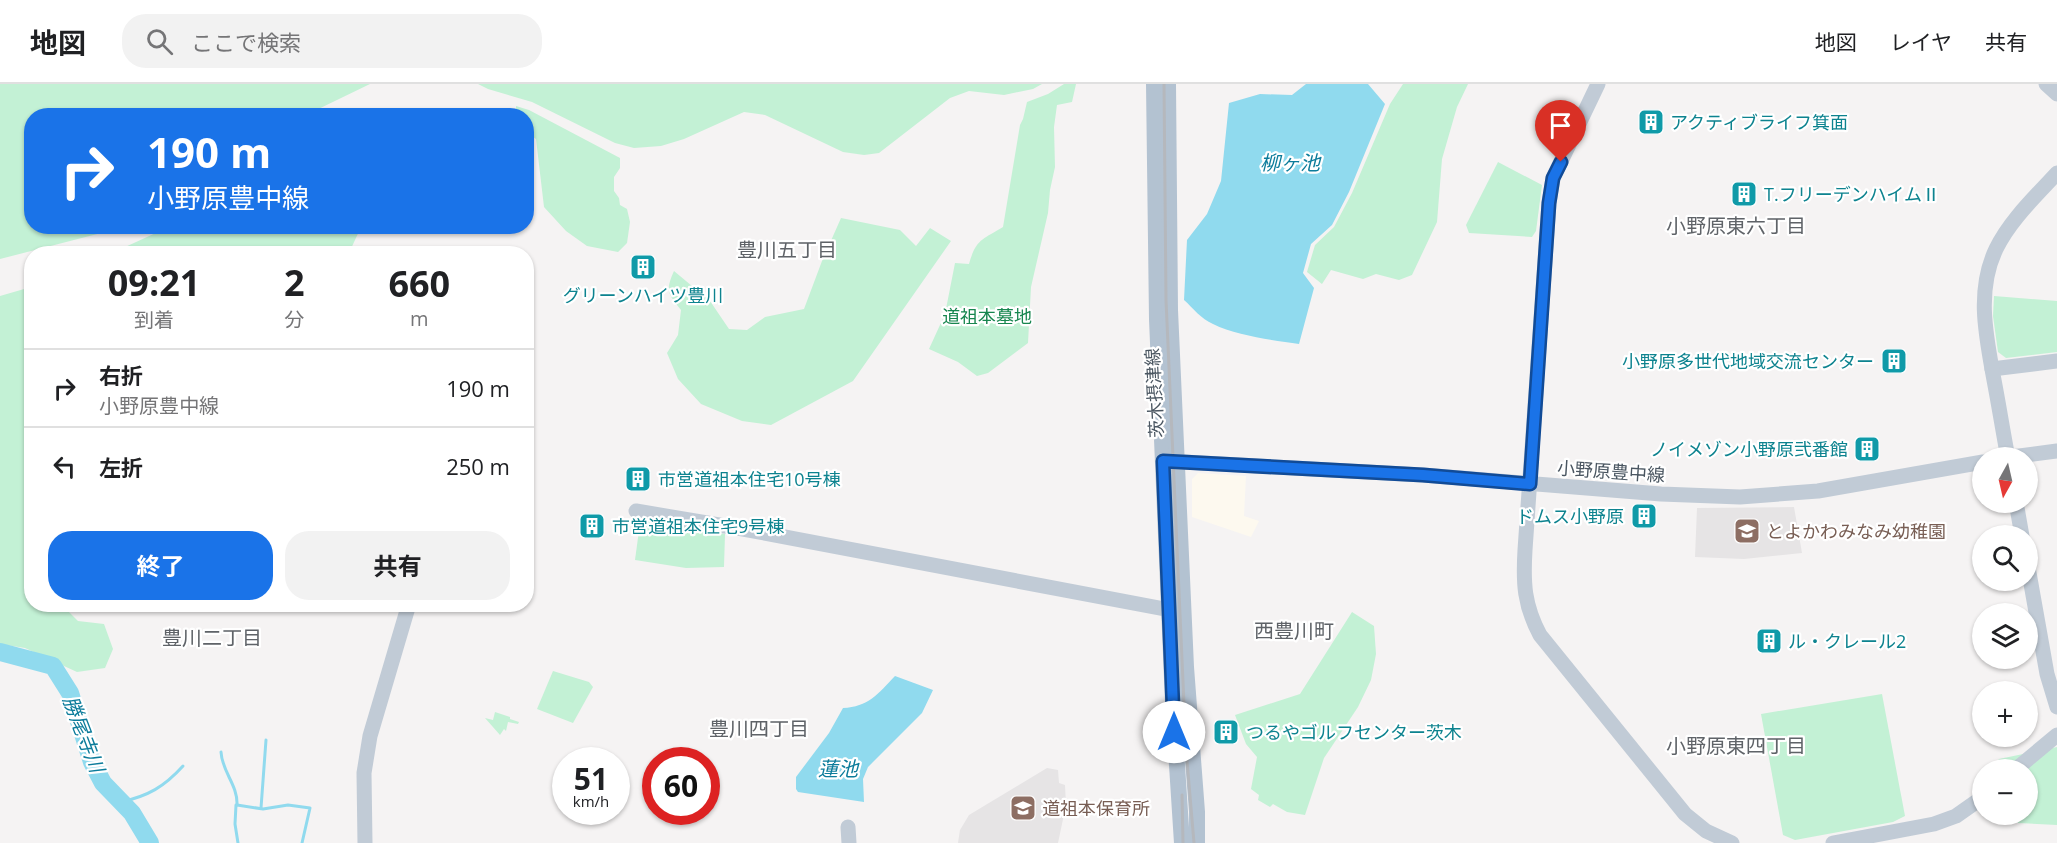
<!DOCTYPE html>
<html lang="ja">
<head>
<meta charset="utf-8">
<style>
	body { margin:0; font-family:"Open Sans","Noto Sans JP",sans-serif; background:#f2f2f2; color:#202124; height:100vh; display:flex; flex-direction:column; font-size:22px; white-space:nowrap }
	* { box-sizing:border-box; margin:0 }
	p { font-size:20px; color:#757577 }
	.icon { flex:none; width:33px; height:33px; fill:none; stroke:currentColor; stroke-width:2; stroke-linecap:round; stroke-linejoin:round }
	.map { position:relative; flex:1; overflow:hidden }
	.side { position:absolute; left:24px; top:162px; width:510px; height:366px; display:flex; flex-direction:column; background:#fff; border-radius:24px; box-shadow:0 2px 4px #0004 }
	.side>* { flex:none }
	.guide { position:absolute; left:24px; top:24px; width:510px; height:126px; border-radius:24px; box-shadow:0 2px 4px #0004; background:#1a73e8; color:#fff; overflow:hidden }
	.needle { width:39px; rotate:188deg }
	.tools { position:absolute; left:1972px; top:363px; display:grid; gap:12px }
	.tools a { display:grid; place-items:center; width:66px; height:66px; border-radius:50%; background:#fff; box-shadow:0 2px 4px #0004; font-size:30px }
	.speed { position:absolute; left:552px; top:663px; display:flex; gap:12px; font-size:30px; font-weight:700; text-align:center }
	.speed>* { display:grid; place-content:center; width:78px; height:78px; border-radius:50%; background:#fff; box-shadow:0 2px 4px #0004; line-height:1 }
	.speed small { font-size:15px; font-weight:400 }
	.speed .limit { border:9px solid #d22; background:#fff; color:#111 }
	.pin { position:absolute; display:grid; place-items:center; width:51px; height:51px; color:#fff; margin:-62px -26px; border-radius:50% 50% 50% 0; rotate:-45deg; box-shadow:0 0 6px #0007 }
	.pin .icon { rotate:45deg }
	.me { position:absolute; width:66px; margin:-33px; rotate:0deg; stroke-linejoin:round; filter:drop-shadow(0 0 4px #0008) }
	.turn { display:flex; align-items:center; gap:21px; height:126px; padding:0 24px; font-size:27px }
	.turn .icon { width:78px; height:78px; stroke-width:2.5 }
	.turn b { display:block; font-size:42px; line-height:51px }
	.eta { display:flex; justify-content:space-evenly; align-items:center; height:102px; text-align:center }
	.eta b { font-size:36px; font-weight:700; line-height:42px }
	.button { display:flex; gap:12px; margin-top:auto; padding:12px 24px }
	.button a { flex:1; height:69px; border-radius:24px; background:#1a73e8; color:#fff; font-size:24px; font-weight:700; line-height:69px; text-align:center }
	.button a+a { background:#f2f2f2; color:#202124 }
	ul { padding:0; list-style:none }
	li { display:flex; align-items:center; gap:18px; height:78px; padding:0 24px; border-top:2px solid #e0e0e0 }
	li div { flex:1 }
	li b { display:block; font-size:22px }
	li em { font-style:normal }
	header { display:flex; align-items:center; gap:36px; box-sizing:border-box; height:84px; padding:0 30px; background:#fff; border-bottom:2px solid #e0e0e0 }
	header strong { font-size:28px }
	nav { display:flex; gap:33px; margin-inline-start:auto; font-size:21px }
	.search { width:420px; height:54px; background:#f2f2f2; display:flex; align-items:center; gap:15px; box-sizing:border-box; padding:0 21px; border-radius:24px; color:#757577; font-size:22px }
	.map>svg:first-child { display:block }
	.commercial { fill:#fdf9ef }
	.education { fill:#e6e4e5 }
	.green { fill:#c3f1d5 }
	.water { fill:#90daee }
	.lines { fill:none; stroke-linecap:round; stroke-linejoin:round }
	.stream { stroke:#90daee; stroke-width:3 }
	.river { stroke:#90daee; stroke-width:18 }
	.secondary { stroke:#c1cbd6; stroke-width:15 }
	.primary { stroke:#b3c2d1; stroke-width:16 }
	.rail { stroke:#b5b8bd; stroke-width:3 }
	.route-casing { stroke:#114b97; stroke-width:15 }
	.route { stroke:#1a73e8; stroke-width:10 }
	.labels { text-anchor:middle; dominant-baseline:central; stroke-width:4.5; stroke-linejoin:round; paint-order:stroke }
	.culture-label { font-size:18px; fill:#0d838f; stroke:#fff; text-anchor:start }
	.park-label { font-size:18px; fill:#17864f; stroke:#fff }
	.street-label { font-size:18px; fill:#4a5661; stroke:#fff }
	.education-label { font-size:18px; fill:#785e54; stroke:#fff; text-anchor:start }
	.water-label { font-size:20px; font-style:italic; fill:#0c7c9b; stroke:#fff }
	.neighbourhood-label { font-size:20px; fill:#5f6368; stroke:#fff }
</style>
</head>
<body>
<header>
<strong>地図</strong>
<div class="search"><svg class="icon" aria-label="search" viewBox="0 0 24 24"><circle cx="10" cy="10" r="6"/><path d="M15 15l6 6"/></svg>ここで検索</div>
<nav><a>地図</a><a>レイヤ</a><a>共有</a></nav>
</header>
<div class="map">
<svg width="2057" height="759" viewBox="0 0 2057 759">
	<rect width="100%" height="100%" fill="#f5f3f3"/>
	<path class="commercial" d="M 1198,389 L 1246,392 L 1244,432 L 1259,437 L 1251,453 L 1192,433 L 1192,395 Z"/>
	<g class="education">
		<path d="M 1794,423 L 1802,469 L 1744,475 L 1695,473 L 1697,424 Z"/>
		<path d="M 1047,684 L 1058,686 L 1059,699 L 1065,701 L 1066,721 L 1058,759 L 958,759 L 960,746 L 969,731 Z"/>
	</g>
	<g class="green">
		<path d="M 0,0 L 370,0 L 306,31 L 32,32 L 32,142 L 117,143 L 109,147 L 0,175 Z"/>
		<path d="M 478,0 L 1042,0 L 1033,5 L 1004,11 L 969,7 L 950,14 L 879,69 L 864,71 L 843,68 L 765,31 L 744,28 L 684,55 L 661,62 L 634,64 L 615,59 L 532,18 L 488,5 Z"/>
		<path d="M 1064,0 L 1076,0 L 1072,18 L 1057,21 L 1054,43 L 1055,83 L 1050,106 L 1048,129 L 1031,203 L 1028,259 L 988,289 L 977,292 L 958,278 L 929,265 L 945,230 L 955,179 L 969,180 C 976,155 982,156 1003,143 L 1020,41 L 1023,35 L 1027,18 L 1048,10 Z"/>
		<path d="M 1403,0 L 1468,0 L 1457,23 L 1442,75 L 1437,138 L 1412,191 L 1399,196 L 1376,190 L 1363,195 L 1331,186 L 1322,200 L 1307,188 L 1315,161 L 1334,143 L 1352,109 L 1390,20 Z"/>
		<path d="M 516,22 L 529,26 L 620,74 L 620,84 L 614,93 L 614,107 L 619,114 L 620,121 L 627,125 L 630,138 L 627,159 L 618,168 L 587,162 L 566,147 L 544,123 L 536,55 L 527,48 L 526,32 L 516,31 Z"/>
		<path d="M 1498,78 L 1542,101 L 1536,147 L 1532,153 L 1469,149 L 1466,141 Z"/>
		<path d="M 841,134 L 900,146 L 916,162 L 930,144 L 951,157 L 853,297 L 771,341 L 742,337 L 701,320 L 678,295 L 667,269 L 678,251 L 681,226 C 668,210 665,207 674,187 L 710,217 L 729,245 L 747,246 L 765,233 L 804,225 L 822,177 Z"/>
		<path d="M 171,142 L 361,142 L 361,143 L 349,169 L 112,169 Z"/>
		<path d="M 31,203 L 32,520 L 85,521 L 68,527 L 78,537 L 104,540 L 113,565 L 105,584 L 77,588 L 25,564 L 0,560 L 0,212 Z"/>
		<path d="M 1994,212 L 2057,217 L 2057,268 L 2006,274 L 1998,268 L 1993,232 Z"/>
		<path d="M 647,436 L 725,450 L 724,483 L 686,484 L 635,476 L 640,439 Z"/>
		<path d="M 1352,528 L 1374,542 L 1376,570 L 1371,596 L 1358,623 L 1324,674 L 1305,731 L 1287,728 L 1273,720 L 1270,723 L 1258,716 L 1259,711 L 1251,705 L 1257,673 L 1246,660 L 1235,631 L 1300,610 Z"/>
		<path d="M 553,587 L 589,598 L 593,603 L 573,639 L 537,625 Z"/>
		<path d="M 1882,610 L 1905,732 L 1893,738 L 1795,756 L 1783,751 L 1761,630 Z"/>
		<path d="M 495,628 L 510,633 L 510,635 L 519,638 L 518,640 L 508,638 L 506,647 L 504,645 L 500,651 L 485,634 L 493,636 Z"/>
		<path d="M 2057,663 L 2057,741 L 2018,739 L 2014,731 L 2028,730 L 2028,686 L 1996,685 L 1995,680 L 1999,675 Z"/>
	</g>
	<g class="water">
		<path d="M 1306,0 L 1368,0 L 1385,20 L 1349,108 L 1332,141 L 1311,160 L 1303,189 L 1314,204 L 1299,260 C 1273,256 1237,252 1213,240 C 1201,235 1193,224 1184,216 L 1187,156 L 1207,130 L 1221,97 L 1229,19 L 1260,10 L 1292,11 Z"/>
		<path d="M 895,592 L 933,606 L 922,629 L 868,683 L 863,695 L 864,718 L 798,708 L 796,705 L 796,693 L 829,649 L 843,624 C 868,623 878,610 895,592 Z"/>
	</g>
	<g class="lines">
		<g class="stream">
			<path d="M 221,668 C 222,688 238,701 237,721"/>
			<path d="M 121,718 C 148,712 164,703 183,682"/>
			<path d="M 236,721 L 235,740 L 238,759"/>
			<path d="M 237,721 L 263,725 L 288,721 L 310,724 L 302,759"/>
			<path d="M 261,724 L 266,656"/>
		</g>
		<path class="river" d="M 0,568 L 53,582 L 70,609 L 92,678 L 103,699 L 132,729 L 150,759"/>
		<g class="secondary">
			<path d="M 1598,0 L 1553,94 L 1549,119 L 1525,466 C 1523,499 1524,521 1540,551 L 1685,730 L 1706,747 L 1732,759"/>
			<path d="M 2046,0 L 2057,10"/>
			<path d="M 1992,285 L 2057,277"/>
			<path d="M 2004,374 L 2057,367"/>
			<path d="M 2008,374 C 2003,348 1999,322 1994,296 C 1986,252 1976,207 1996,165 C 2010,136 2036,112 2057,89"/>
			<path d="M 1166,377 L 1423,391 L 1661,410 L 1740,413 L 1818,407 L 1983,378"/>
			<path d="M 2016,418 L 2022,452"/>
			<path d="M 636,427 L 743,445 L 1170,526"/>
			<path d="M 2028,483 L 2047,590 L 2057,623"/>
			<path d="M 2015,686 L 2057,651"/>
			<path d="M 848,743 L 849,759"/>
			<path d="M 365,759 L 364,689 L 370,652 L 409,520"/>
			<path d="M 1833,759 L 1934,740 L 1956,732 L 1983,713"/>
		</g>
		<g class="primary">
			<path d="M 1154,0 L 1157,235 L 1173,619 L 1182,759"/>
			<path d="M 1168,0 L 1170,226 L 1186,583 L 1197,728 L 1197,759"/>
		</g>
		<g class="rail">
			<path d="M 1164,0 L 1166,216 L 1186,665 L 1194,759"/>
			<path d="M 1182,711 L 1183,759"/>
		</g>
	</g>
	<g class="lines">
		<g class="route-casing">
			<path id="route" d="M 1174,648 L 1163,377 L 1423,391 L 1530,400 L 1549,119 L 1553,94 L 1561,78"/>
		</g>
		<use href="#route" class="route"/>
	</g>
	<defs>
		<g id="building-square" transform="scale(1.35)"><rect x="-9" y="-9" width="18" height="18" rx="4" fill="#0f9aa8" stroke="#fff"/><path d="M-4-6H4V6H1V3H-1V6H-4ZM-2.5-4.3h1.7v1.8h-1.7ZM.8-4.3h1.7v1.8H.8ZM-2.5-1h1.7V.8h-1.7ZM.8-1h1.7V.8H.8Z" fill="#fff"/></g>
		<g id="school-square" transform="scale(1.35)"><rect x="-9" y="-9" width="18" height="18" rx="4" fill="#8d6e63" stroke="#fff"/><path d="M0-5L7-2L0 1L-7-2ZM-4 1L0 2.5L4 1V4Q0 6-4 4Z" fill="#fff"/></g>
	</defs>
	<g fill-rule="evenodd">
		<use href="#building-square" x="1651" y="38"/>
		<use href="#building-square" x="1744" y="110"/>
		<use href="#building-square" x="643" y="183"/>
		<use href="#building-square" x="1894" y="277"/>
		<use href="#building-square" x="1867" y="365"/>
		<use href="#building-square" x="638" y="395"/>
		<use href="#building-square" x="1644" y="432"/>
		<use href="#building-square" x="592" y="442"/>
		<use href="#school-square" x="1747" y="447"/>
		<use href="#building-square" x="1769" y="557"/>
		<use href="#building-square" x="1226" y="648"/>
		<use href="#school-square" x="1023" y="724"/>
	</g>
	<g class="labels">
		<g class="culture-label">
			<text x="1670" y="38">アクティブライフ箕面</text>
			<text x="1764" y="110">T.フリーデンハイムⅡ</text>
			<text x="643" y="211" text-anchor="middle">グリーンハイツ豊川</text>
			<text x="1874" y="277" text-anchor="end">小野原多世代地域交流センター</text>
			<text x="1848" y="365" text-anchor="end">ノイメゾン小野原弐番館</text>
			<text x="658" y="395">市営道祖本住宅10号棟</text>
			<text x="1624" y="432" text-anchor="end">ドムス小野原</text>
			<text x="612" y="442">市営道祖本住宅9号棟</text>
			<text x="1788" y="557">ル・クレール2</text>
			<text x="1246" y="648">つるやゴルフセンター茨木</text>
		</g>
		<g class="park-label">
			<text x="987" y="232">道祖本墓地</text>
		</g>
		<g class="street-label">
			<text transform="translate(1154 309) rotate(-93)">茨木摂津線</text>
			<text transform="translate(1611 387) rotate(4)">小野原豊中線</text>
		</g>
		<g class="education-label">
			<text x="1766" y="447">とよかわみなみ幼稚園</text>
			<text x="1042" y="724">道祖本保育所</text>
		</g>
		<g class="water-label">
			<text x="1290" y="78">柳ヶ池</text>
			<text transform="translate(84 650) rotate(69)">勝尾寺川</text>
			<text x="838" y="684">蓮池</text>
		</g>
		<g class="neighbourhood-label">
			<text x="1736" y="141">小野原東六丁目</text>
			<text x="787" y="165">豊川五丁目</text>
			<text x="1294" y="546">西豊川町</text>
			<text x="212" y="553">豊川二丁目</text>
			<text x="759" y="644">豊川四丁目</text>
			<text x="1736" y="661">小野原東四丁目</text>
		</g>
	</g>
</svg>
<div class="tools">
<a><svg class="needle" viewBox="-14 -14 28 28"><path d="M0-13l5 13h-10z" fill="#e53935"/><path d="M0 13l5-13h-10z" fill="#757577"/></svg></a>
<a><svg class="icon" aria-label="search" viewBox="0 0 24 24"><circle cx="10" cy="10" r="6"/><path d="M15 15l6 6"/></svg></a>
<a><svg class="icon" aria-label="layers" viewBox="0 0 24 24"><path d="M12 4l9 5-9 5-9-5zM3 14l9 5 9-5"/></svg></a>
<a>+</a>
<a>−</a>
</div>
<div class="speed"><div>51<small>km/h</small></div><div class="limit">60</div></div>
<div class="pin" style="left:1561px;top:78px;background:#d93025"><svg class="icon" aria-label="arrive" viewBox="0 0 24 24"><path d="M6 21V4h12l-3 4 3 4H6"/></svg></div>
<svg class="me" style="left:1174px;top:648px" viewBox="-20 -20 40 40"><circle r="19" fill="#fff"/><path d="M0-13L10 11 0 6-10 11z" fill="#1a73e8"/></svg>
<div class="guide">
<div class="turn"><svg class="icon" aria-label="right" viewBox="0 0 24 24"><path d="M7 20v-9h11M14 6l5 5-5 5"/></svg><div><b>190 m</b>小野原豊中線</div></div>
</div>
<section class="side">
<div class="eta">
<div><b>09:21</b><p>到着</p></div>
<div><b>2</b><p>分</p></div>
<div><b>660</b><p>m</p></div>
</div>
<ul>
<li><svg class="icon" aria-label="right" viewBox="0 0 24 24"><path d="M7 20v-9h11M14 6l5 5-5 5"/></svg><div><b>右折</b><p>小野原豊中線</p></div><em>190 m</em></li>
<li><svg class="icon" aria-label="left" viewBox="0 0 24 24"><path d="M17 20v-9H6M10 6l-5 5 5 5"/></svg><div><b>左折</b></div><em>250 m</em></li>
</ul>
<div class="button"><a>終了</a><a>共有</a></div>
</section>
</div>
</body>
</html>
